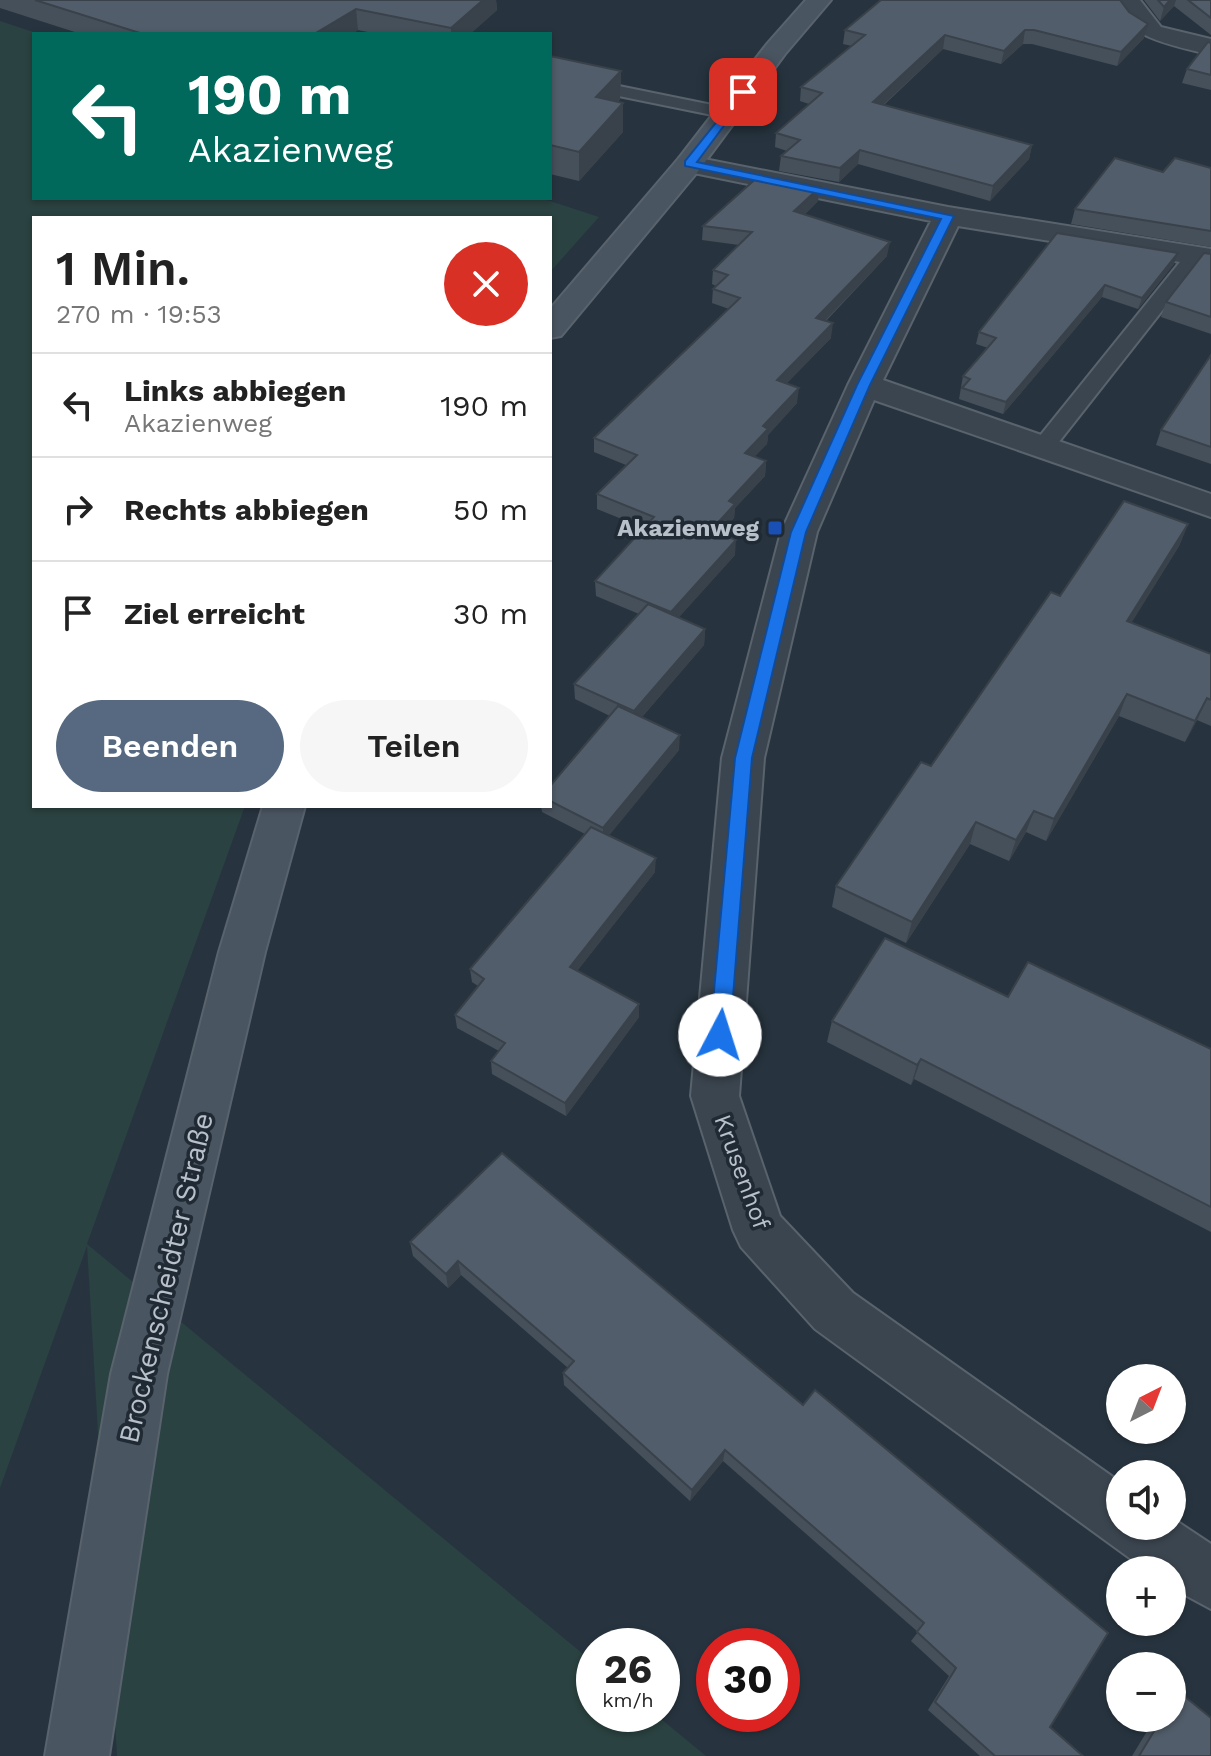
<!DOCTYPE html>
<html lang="de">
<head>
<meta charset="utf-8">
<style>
	body { margin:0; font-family:"Work Sans",sans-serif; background:#f6f6f6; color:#222; height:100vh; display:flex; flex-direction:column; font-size:30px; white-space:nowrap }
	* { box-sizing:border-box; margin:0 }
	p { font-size:26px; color:#767676 }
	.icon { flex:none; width:44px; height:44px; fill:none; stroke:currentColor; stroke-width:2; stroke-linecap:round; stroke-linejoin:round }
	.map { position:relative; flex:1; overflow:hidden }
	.panel { position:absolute; left:32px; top:216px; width:520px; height:592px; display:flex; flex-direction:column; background:#fff; border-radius:0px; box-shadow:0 2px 6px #0004 }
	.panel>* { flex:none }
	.top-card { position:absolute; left:32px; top:32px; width:520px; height:168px; border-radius:0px; box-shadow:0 2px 6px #0004; background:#00695c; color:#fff; overflow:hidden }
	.needle { width:52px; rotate:42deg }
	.tools { position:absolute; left:1106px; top:1364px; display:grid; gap:16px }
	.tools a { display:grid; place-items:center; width:80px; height:80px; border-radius:50%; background:#fff; box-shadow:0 2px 6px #0004; font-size:40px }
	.speed { position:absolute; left:576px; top:1628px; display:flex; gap:16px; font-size:40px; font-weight:700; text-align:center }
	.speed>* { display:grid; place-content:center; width:104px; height:104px; border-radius:50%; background:#fff; box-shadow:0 2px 6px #0004; line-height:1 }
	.speed small { font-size:20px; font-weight:400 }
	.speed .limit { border:12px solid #d22; background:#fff; color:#111 }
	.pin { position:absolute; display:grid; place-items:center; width:68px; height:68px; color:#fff; margin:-34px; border-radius:16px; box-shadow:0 4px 12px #0006 }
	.me { position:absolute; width:88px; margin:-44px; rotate:5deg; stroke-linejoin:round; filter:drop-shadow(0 0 6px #0008) }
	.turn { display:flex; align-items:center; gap:28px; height:168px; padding:0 24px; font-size:36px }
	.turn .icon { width:104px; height:104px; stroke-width:2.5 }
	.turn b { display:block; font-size:56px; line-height:68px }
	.round { display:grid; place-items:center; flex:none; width:84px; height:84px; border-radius:42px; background:#f6f6f6 }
	.summary { display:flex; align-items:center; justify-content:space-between; height:136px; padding:0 24px }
	h1 { font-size:48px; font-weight:600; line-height:60px }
	.primary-button { display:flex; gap:16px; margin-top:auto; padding:16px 24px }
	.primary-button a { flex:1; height:92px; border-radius:48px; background:#566980; color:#fff; font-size:32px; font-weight:600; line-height:92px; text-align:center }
	.primary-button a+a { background:#f6f6f6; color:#222 }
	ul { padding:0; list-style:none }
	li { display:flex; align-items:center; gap:24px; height:104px; padding:0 24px; border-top:2px solid #e0e0e0 }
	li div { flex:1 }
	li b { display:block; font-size:30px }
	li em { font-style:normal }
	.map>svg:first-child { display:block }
	.green { fill:#2a4241 }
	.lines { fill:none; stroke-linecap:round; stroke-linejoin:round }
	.lane-casing { stroke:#59636d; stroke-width:4 }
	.street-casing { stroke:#59636d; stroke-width:4 }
	.secondary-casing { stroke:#59636d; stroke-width:4 }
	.lane { fill:#3b454f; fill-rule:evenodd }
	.street { fill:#3b454f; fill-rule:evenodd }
	.secondary { fill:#4a5562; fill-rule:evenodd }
	.wall { fill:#46505b }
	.shaded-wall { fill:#39414a }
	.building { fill:#515d6a; stroke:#39414a; stroke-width:2 }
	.route { fill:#1a73e8; stroke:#114b97; stroke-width:2 }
	.transit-dot { fill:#1a4fb4; stroke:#202a35; stroke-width:3 }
	.labels { text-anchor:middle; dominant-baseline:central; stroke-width:7; stroke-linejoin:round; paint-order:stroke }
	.poi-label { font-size:24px; font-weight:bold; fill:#b8c0ca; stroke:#202a35; text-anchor:end }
	.street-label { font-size:24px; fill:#b8c0ca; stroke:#202a35 }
	.near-street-label { font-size:28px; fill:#b8c0ca; stroke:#202a35 }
</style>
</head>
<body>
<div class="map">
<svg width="1211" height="1756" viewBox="0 0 1211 1756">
	<rect width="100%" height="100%" fill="#27343f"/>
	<path class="green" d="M 0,21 L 39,34 L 34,34 L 34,198 L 541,198 L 599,217 L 550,272 L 550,218 L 34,218 L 34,806 L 245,806 L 87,1244 L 594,1663 L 594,1714 L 655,1714 L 706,1756 L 117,1756 L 87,1246 L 0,1488 Z"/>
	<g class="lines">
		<g class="lane-casing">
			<g id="lane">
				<path d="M 550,72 L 727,108 L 735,113 L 727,118 L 550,82 Z"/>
				<path d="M 1195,250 L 1202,252 L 1202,260 L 1051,452 L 1035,452 L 1032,447 L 1035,442 L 1188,252 Z"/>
			</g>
		</g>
		<g class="street-casing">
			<g id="street">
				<path d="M 1116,0 L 1140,0 L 1161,27 L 1211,39 L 1211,55 C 1182,47 1118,38 1116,0 Z"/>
				<path d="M 689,156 L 948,207 L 1211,249 L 1211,267 L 958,226 L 883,380 L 1211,494 L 1211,517 L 874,400 L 817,532 L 764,758 L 739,1096 L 780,1216 L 853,1293 L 1120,1482 L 1120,1526 L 1172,1526 L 1172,1518 L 1211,1544 L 1211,1609 L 1172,1588 L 1172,1570 L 1146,1570 L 815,1329 L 741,1247 L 733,1230 L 691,1096 L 722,758 L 781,532 L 848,385 L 931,221 L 679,170 L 675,164 L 679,158 Z"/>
			</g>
		</g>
		<g class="secondary-casing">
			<g id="secondary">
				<path d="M 806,0 L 831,0 L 785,54 L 699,170 L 561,336 L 550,338 L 550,309 L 679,158 L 767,44 Z"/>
				<path d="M 263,806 L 305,806 L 265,952 L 167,1374 L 109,1756 L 45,1756 L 111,1374 L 219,952 Z"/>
			</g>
		</g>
		<use href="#lane" class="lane"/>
		<use href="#street" class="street"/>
		<use href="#secondary" class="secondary"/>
	</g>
	<g class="wall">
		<path d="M 0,0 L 496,0 L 497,10 L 470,34 L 377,34 L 358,30 L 352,34 L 81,34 L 0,8 Z"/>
		<path d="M 881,0 L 1144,38 L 1117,66 L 1032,44 L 1023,44 L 1001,64 L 943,49 L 884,105 L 1032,145 L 1029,159 L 990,201 L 858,164 L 839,182 L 779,171 L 781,156 L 787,151 L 775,147 L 776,133 L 809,104 L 800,101 L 801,87 L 852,46 L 843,44 L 845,30 Z"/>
		<path d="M 1144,0 L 1211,0 L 1211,35 L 1174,6 L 1160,21 Z"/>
		<path d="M 1211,43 L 1211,90 L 1182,83 L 1187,69 Z"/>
		<path d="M 550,56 L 621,71 L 620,99 L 618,102 L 623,103 L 623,132 L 579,181 L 550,174 Z"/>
		<path d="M 1211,168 L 1211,247 L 1071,224 L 1075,209 L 1163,172 Z"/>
		<path d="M 820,187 L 818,201 L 804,215 L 887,256 L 826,321 L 831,338 L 786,384 L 797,403 L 768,435 L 767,444 L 754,456 L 766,461 L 765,476 L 735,508 L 734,518 L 720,534 L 735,555 L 679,617 L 705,629 L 704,645 L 642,717 L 679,750 L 609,835 L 655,872 L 577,971 L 639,1017 L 566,1116 L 492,1074 L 491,1061 L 499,1051 L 457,1028 L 455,1015 L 478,986 L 472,982 L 470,969 L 585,834 L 542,812 L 541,806 L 550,806 L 550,786 L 610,716 L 575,699 L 574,684 L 639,614 L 596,596 L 595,581 L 644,528 L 597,509 L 597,494 L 626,465 L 594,452 L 594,438 L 729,309 L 712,303 L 713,289 L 716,286 L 712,284 L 713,270 L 739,245 L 702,240 L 703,226 Z"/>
		<path d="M 1057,233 L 1174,264 L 1138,309 L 1102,297 L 1003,414 L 959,399 L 963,376 L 988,348 L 976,344 L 979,332 Z"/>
		<path d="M 1211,254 L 1211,334 L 1161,317 L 1166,302 Z"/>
		<path d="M 1211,355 L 1211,464 L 1156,445 L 1161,430 Z"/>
		<path d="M 1188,524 L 1179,546 L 1131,623 L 1211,654 L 1211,726 L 1197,720 L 1185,742 L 1119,716 L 1046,841 L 1026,832 L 1009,861 L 970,844 L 906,943 L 832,907 L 836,886 L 931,766 L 1060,596 Z"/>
		<path d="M 1008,997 L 1211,1049 L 1211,1232 L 914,1079 L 911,1085 L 827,1042 L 832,1021 Z"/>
		<path d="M 502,1153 L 1050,1727 L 1083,1756 L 980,1756 L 928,1710 L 949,1676 L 911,1641 L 918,1632 L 723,1461 L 690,1501 L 564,1385 L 563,1373 L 568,1368 L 461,1275 L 448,1288 L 413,1256 L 410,1242 Z"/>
		<path d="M 1178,1691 L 1211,1756 L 1132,1756 L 1155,1718 L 1172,1718 L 1172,1695 Z"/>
	</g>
	<g class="shaded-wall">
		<path d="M 483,0 L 496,0 L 497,10 L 470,34 L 451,34 L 451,28 Z"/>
		<path d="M 1170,0 L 1176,0 L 1174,6 L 1160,21 L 1164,7 Z"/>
		<path d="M 356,9 L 358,30 L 352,34 L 314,34 Z"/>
		<path d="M 1148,24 L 1144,38 L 1117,66 L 1121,52 Z"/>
		<path d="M 1025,30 L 1023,44 L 1001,64 L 1004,51 Z"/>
		<path d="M 945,35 L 943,49 L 871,116 L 873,102 Z"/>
		<path d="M 621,71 L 620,99 L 596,126 L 596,97 Z"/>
		<path d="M 623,103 L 623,132 L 579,181 L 579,152 Z"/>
		<path d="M 1032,145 L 1029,159 L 990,201 L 993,186 Z"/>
		<path d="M 860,150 L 858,164 L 839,182 L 840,168 Z"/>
		<path d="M 820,187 L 818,201 L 792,226 L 794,211 Z"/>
		<path d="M 890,242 L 887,256 L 814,332 L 816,318 Z"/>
		<path d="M 1178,253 L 1174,264 L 1138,309 L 1142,298 Z"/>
		<path d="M 1105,285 L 1102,297 L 1003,414 L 1006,402 Z"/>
		<path d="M 833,323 L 831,338 L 775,395 L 777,380 Z"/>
		<path d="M 799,388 L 797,403 L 768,435 L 767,444 L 744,468 L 745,453 L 763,426 Z"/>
		<path d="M 766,461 L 765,476 L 735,508 L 734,518 L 710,545 L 711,530 L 729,501 Z"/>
		<path d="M 1188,524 L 1179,546 L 1119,643 L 1127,621 Z"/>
		<path d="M 736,540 L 735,555 L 670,627 L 671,612 Z"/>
		<path d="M 705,629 L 704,645 L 634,726 L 634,711 Z"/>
		<path d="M 1127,694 L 1119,716 L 1046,841 L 1054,819 Z"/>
		<path d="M 1207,698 L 1197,720 L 1185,742 L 1195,721 Z"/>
		<path d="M 680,735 L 679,750 L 603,843 L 603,828 Z"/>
		<path d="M 1034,811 L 1026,832 L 1009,861 L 1016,840 Z"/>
		<path d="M 976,822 L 970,844 L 906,943 L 912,922 Z"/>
		<path d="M 656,858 L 655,872 L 570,980 L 570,967 Z"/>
		<path d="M 639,1004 L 639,1017 L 566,1116 L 565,1103 Z"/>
		<path d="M 921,1059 L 914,1079 L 911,1085 L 917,1065 Z"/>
		<path d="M 458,1261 L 461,1275 L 448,1288 L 446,1274 Z"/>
		<path d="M 725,1450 L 723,1461 L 690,1501 L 692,1490 Z"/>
	</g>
	<g class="building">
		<path d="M 35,0 L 483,0 L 451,28 L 356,9 L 314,34 L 143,34 Z"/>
		<path d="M 881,0 L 1120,0 L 1129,12 L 1148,24 L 1121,52 L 1034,30 L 1025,30 L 1004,51 L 945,35 L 873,102 L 1032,145 L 993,186 L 860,150 L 840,168 L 781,156 L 800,140 L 776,133 L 822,93 L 801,87 L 865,35 L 845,30 Z"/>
		<path d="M 1158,0 L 1170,0 L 1164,7 Z"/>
		<path d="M 1188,0 L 1211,0 L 1211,18 Z"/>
		<path d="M 1208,42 L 1211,43 L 1211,75 L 1187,69 Z"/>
		<path d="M 550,56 L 621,71 L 596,97 L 623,103 L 579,152 L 550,145 Z"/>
		<path d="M 1115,158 L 1163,172 L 1175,158 L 1211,168 L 1211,231 L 1075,209 Z"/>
		<path d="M 760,175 L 820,187 L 794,211 L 890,242 L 816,318 L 833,323 L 777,380 L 799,388 L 763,426 L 768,429 L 745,453 L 766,461 L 729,501 L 735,504 L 711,530 L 736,540 L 671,612 L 595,581 L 654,517 L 597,494 L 637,455 L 594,438 L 740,298 L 713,289 L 728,275 L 713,270 L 752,232 L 703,226 Z"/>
		<path d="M 1057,233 L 1178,253 L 1142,298 L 1105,285 L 1006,402 L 962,388 L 970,379 L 963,376 L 996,338 L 979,332 Z"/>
		<path d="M 1204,253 L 1211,254 L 1211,317 L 1166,302 Z"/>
		<path d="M 1211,355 L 1211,447 L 1161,430 Z"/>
		<path d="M 1124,501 L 1188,524 L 1127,621 L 1211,654 L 1211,700 L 1207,698 L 1195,721 L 1127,694 L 1054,819 L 1034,811 L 1016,840 L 976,822 L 912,922 L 836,886 L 921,762 L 931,766 L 1051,592 L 1060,596 Z"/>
		<path d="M 648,604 L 705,629 L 634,711 L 574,684 Z"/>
		<path d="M 618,706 L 680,735 L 603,828 L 550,801 L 550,786 Z"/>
		<path d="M 591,827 L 656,858 L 570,967 L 639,1004 L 565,1103 L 491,1061 L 505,1043 L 455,1015 L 484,979 L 470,969 Z"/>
		<path d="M 885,938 L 1008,997 L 1028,962 L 1211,1049 L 1211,1207 L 921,1059 L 917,1065 L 832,1021 Z"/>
		<path d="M 502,1153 L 803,1405 L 815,1390 L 1108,1633 L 1050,1727 L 1083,1756 L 995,1756 L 935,1702 L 956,1668 L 917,1632 L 924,1623 L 725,1450 L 692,1490 L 563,1373 L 574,1361 L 458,1261 L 446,1274 L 410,1242 Z"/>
		<path d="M 1178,1691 L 1211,1718 L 1211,1756 L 1139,1756 L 1162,1718 L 1172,1718 L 1172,1701 Z"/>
	</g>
	<path class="route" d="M 743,89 L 749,92 L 697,162 L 954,216 L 870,385 L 806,532 L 752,758 L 730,1035 L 720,1043 L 710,1035 L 735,758 L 791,532 L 857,385 L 941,219 L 685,166 L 685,161 Z"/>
	<rect class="transit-dot" x="767" y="520" width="16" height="16" rx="4"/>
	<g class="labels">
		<g class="poi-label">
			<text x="759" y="528">Akazienweg</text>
		</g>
		<g class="street-label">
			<text transform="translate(742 1172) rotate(70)">Krusenhof</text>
		</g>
		<g class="near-street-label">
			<text transform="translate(166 1278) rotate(-77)">Brockenscheidter Straße</text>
		</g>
	</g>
</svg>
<div class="tools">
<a><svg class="needle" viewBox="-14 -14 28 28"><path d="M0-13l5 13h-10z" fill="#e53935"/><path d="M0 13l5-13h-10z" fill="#767676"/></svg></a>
<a><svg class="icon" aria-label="sound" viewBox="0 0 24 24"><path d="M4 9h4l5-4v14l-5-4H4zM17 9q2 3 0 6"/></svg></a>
<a>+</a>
<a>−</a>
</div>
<div class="speed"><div>26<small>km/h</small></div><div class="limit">30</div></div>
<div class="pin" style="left:743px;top:92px;background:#d93025"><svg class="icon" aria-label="arrive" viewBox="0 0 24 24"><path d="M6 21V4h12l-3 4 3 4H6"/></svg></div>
<svg class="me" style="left:720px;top:1035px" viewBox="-20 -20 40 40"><circle r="19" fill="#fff"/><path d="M0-13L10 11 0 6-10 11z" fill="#1a73e8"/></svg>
<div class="top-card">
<div class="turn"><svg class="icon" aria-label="left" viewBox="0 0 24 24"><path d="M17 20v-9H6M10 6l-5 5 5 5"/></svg><div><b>190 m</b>Akazienweg</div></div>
</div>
<section class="panel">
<div class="summary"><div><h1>1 Min.</h1><p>270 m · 19:53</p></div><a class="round" style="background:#d93025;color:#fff"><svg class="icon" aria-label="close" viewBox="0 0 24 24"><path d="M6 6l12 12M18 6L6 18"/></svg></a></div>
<ul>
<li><svg class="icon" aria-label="left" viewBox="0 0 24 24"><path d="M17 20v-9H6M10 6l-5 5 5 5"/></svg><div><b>Links abbiegen</b><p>Akazienweg</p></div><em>190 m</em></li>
<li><svg class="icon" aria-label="right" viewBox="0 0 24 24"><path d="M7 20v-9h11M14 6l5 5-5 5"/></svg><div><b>Rechts abbiegen</b></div><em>50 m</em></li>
<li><svg class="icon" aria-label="arrive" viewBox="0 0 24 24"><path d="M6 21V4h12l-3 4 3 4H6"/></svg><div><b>Ziel erreicht</b></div><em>30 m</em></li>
</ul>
<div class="primary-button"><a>Beenden</a><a>Teilen</a></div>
</section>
</div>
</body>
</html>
